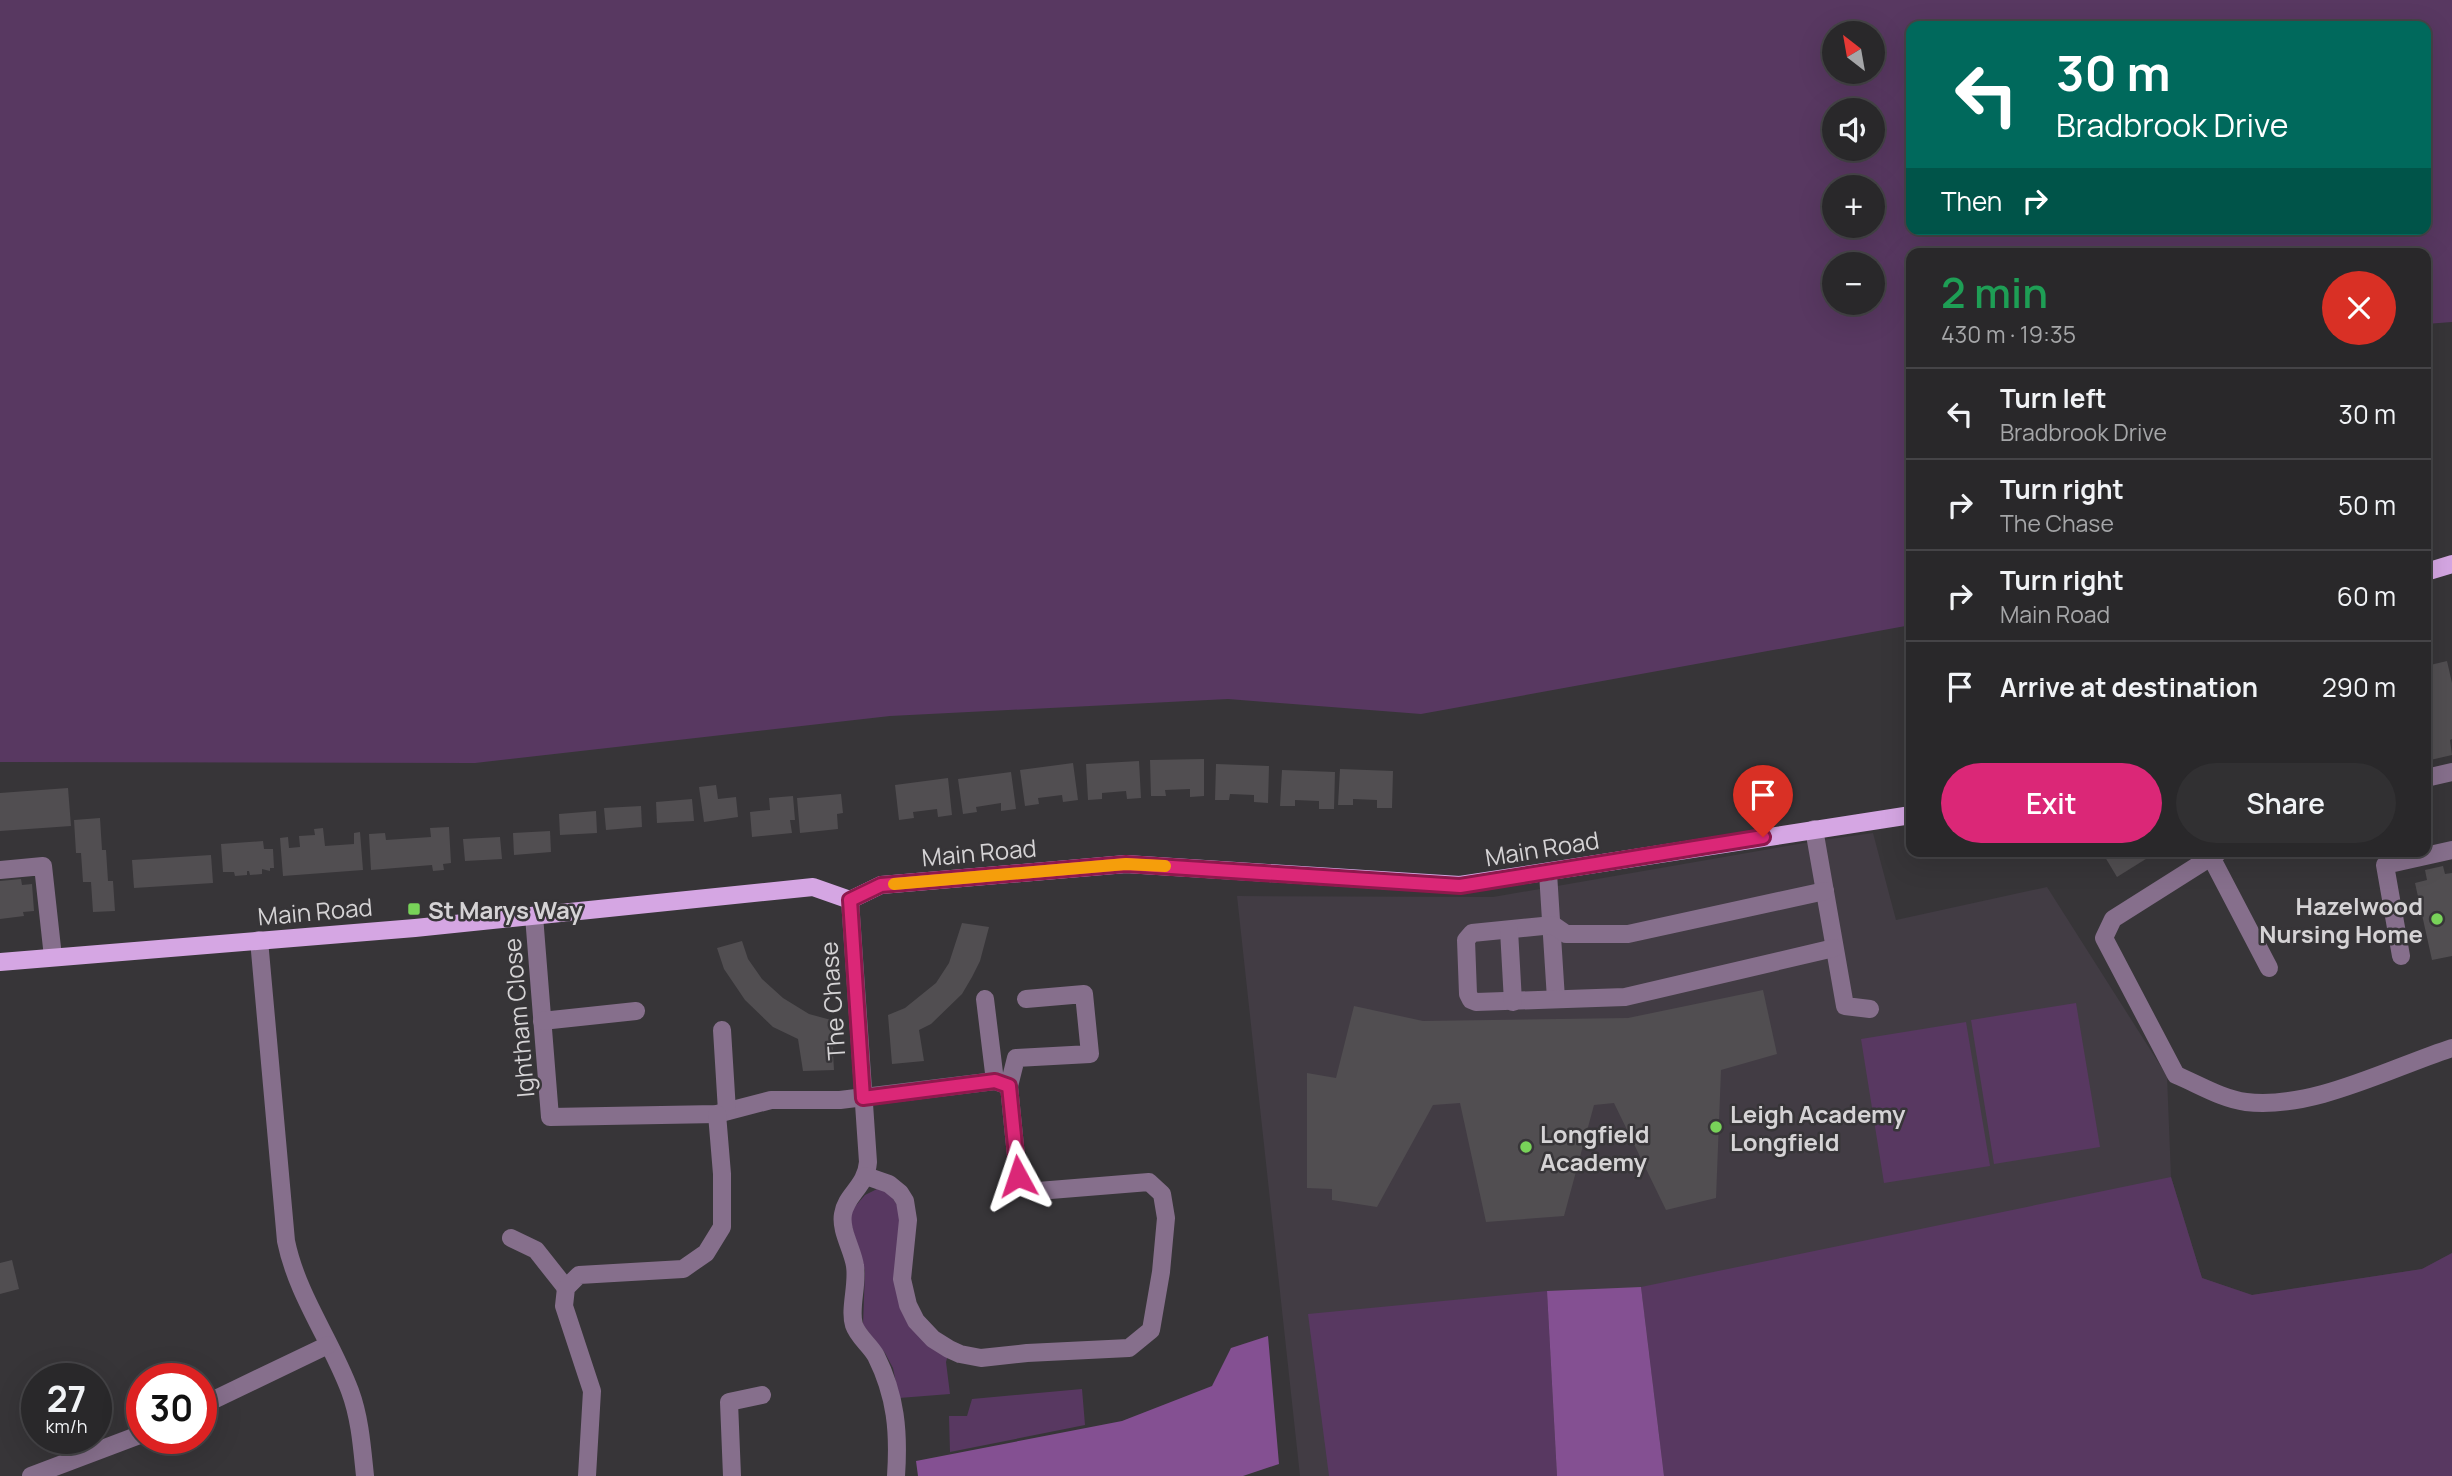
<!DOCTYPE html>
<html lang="en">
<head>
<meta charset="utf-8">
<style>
	body { margin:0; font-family:Manrope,sans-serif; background:#313032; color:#f1f3f6; height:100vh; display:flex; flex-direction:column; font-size:26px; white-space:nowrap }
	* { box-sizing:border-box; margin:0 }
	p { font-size:23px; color:#a5a6a8 }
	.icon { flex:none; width:38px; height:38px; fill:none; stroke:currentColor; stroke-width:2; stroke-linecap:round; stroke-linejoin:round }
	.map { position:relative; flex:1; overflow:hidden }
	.panel { position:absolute; left:1906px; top:248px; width:525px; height:609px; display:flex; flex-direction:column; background:#29282a; border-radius:14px; box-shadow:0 7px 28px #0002,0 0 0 2px #454447 }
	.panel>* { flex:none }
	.banner { position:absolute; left:1906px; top:21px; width:525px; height:214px; border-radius:14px; box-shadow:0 7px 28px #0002,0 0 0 2px #454447; background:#00695c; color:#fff; overflow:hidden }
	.needle { width:46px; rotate:329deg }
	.buttons { position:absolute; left:1822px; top:21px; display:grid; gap:14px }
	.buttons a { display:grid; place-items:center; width:63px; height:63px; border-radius:50%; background:#29282a; box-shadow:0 7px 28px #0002,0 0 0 2px #454447; font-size:35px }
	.speed { position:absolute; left:21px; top:1363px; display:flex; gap:14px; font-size:35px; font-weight:700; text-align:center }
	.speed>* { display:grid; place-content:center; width:91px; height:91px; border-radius:50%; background:#29282a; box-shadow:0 7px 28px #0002,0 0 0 2px #454447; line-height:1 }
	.speed small { font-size:18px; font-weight:400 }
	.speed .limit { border:10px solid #d22; background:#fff; color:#111 }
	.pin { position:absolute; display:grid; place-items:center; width:60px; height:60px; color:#fff; margin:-72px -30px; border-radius:50% 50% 50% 0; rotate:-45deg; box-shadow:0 0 7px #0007 }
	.pin .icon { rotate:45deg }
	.me { position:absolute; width:77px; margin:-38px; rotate:355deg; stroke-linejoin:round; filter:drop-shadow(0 0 5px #0008) }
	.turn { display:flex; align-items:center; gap:24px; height:147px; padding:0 35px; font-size:32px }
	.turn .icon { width:91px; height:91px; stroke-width:2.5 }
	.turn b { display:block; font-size:49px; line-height:60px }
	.then { display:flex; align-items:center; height:66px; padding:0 35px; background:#0003; gap:14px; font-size:26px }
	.round { display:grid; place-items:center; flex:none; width:74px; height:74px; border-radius:37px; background:#313032 }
	.summary { display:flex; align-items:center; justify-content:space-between; height:119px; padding:0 35px }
	h1 { font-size:42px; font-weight:600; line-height:52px; color:#1e9e55 }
	.action { display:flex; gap:14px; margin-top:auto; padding:14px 35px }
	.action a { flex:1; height:80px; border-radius:42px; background:#db2777; color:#fff; font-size:28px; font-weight:600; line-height:80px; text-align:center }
	.action a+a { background:#313032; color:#f1f3f6 }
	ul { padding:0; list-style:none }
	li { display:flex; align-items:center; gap:21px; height:91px; padding:0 35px; border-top:2px solid #454447 }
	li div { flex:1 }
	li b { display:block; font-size:26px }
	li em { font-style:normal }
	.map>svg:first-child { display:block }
	.built { fill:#423c44 }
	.green { fill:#583861; fill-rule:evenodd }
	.forest { fill:#845092 }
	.building { fill:#514e51 }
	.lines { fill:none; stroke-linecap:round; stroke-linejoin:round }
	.minor { stroke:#866f8c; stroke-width:18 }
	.major { stroke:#d5a6e3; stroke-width:18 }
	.route-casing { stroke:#8e194d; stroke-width:18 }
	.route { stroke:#db2777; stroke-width:12 }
	.slow { stroke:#f59e0b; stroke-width:12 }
	.poi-dot { fill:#78d259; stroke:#373538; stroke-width:2.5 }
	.labels { text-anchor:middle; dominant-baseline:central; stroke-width:5; stroke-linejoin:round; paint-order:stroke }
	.street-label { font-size:24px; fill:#d5d3d5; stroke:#373538 }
	.poi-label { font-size:24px; font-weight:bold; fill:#d5d3d5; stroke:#373538; text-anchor:start }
</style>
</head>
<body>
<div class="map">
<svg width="2452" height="1476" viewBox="0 0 2452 1476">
	<rect width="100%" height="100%" fill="#373538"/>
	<path class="built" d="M 1873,833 L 1896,920 L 2047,887 L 2167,1076 L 2171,1177 L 2202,1278 L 2252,1295 L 2422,1269 L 2452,1253 L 2452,1476 L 1300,1476 L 1237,896 L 1493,897 L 1816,841 Z"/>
	<g class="green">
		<path d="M 0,0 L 2452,0 L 2452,322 L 2426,324 L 2426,254 L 1911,254 L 1911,625 L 1421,714 L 1228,699 L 890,716 L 475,763 L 0,762 ZM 2426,26 L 2426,229 L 1911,229 L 1911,26 ZM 1872,33 L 1872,72 L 1834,72 L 1834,33 ZM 1872,110 L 1872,149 L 1834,149 L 1834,110 ZM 1872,187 L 1872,226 L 1834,226 L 1834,187 ZM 1872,264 L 1872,303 L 1834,303 L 1834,264 Z"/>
		<path d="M 2076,1003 L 2100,1147 L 1994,1164 L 1971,1020 Z"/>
		<path d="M 1966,1022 L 1990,1166 L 1884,1183 L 1861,1039 Z"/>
		<path d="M 2171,1177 L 2202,1278 L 2252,1295 L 2422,1269 L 2452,1253 L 2452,1476 L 1664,1476 L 1641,1287 Z"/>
		<path d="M 877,1189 L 888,1191 L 901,1211 L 895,1272 L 948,1355 L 946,1362 L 950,1394 L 899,1398 L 893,1368 L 885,1353 L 863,1325 L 865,1271 L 850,1220 L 852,1210 L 865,1195 Z"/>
		<path d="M 1547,1291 L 1557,1476 L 1329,1476 L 1308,1314 Z"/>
		<path d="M 1082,1389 L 1085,1425 L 950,1452 L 949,1416 L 967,1416 L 972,1399 Z"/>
	</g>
	<g class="forest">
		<path d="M 1641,1287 L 1664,1476 L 1557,1476 L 1547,1291 Z"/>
		<path d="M 1268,1336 L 1279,1464 L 1243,1476 L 918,1476 L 916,1461 L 1122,1421 L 1212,1386 L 1231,1348 Z"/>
	</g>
	<g class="building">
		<path d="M 2447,661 L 2452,683 L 2452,739 L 2450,740 L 2452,755 L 2426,761 L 2426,666 Z"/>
		<path d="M 1204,759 L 1204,796 L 1190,797 L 1190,789 L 1165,790 L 1166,796 L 1151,796 L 1150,760 Z"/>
		<path d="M 1139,761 L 1141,798 L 1127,799 L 1126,791 L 1102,793 L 1102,799 L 1088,800 L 1086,764 Z"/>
		<path d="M 1073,763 L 1078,800 L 1063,802 L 1062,795 L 1038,798 L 1039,804 L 1025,806 L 1020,770 Z"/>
		<path d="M 1216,764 L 1269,766 L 1268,803 L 1254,802 L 1254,795 L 1230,794 L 1229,800 L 1215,800 Z"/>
		<path d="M 1340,769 L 1393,771 L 1392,808 L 1377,808 L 1377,800 L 1353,799 L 1353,805 L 1338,805 Z"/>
		<path d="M 1282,770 L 1335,772 L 1334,809 L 1319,809 L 1319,801 L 1295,800 L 1295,806 L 1280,806 Z"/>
		<path d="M 1011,772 L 1016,809 L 1001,811 L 1001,803 L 976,807 L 977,812 L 963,814 L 958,779 Z"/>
		<path d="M 948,778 L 952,815 L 938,817 L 937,809 L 913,812 L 914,818 L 899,820 L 895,785 Z"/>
		<path d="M 716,785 L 718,799 L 736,797 L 738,817 L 704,822 L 699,787 Z"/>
		<path d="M 68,788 L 71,826 L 0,831 L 0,793 Z"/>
		<path d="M 841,794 L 843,813 L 837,814 L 838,829 L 800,833 L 797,798 Z"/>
		<path d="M 793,796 L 795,820 L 790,820 L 792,833 L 752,837 L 750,812 L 770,810 L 769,798 Z"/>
		<path d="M 692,799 L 694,821 L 657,823 L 656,802 Z"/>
		<path d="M 641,806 L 642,827 L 606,830 L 604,808 Z"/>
		<path d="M 596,811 L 597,833 L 560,835 L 559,814 Z"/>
		<path d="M 100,818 L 102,850 L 106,850 L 108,881 L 113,881 L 115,911 L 93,912 L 91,882 L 83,882 L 81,853 L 76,853 L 74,820 Z"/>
		<path d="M 449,827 L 451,863 L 443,864 L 444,870 L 433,871 L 432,865 L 371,870 L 369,834 L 385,833 L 386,840 L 431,837 L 430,828 Z"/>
		<path d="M 323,828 L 325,846 L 354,844 L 354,833 L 360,832 L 363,870 L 283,876 L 280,838 L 288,837 L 289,848 L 300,847 L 299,836 L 315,835 L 314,829 Z"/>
		<path d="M 550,831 L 551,852 L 514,855 L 513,833 Z"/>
		<path d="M 500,837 L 502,859 L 465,861 L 463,839 Z"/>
		<path d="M 263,841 L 264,849 L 273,849 L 274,868 L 270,868 L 270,871 L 262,869 L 262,874 L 250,875 L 249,871 L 247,871 L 247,875 L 235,876 L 234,872 L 223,872 L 221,844 Z"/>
		<path d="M 2102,852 L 2157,852 L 2117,877 Z"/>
		<path d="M 211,855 L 213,883 L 134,888 L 132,860 Z"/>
		<path d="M 2443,866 L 2445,874 L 2452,873 L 2452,956 L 2432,960 L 2415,883 L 2427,880 L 2425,870 Z"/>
		<path d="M 21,879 L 22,885 L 32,884 L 34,911 L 23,912 L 24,916 L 0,919 L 0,881 Z"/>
		<path d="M 962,923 L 989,927 L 980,961 L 972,977 L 962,994 L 931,1024 L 919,1030 L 924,1061 L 892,1064 L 888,1015 L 905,1008 L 936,983 L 949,963 Z"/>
		<path d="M 742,941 L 748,959 L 762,979 L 783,998 L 809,1014 L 831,1020 L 834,1070 L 803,1071 L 798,1039 L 773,1027 L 745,1000 L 724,969 L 717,948 Z"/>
		<path d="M 1763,990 L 1777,1054 L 1721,1070 L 1716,1198 L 1666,1210 L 1614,1103 L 1594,1105 L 1564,1216 L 1486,1222 L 1460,1103 L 1433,1105 L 1377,1207 L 1332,1200 L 1332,1189 L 1307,1188 L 1307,1073 L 1336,1078 L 1354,1006 L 1423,1021 L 1628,1018 Z"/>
		<path d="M 12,1260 L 19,1289 L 0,1294 L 0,1263 Z"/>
	</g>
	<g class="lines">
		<g class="minor">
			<path d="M 2426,778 L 2452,772"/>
			<path d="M 1814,829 L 1845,1006 L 1870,1009"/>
			<path d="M 2219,852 L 2113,919 L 2104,938 L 2176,1075 C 2198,1084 2222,1099 2246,1102 C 2312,1110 2390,1068 2452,1048"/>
			<path d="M 2211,857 L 2269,968"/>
			<path d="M 0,870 L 43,866 L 53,957"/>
			<path d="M 1548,873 L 1556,999"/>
			<path d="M 1825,891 L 1628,934 L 1566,934 L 1553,925 L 1472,933 L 1466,940 L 1468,994 L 1471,1000 L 1476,1002 L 1625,997 L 1834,948"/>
			<path d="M 850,900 L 868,1162 C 866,1187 846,1194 843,1214 C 840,1231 853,1250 855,1266 C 858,1285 849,1309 854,1325 C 858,1337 870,1345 876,1356 C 896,1396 899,1432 896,1476"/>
			<path d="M 534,916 L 550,1117 L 717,1114 L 771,1100 L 840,1100 L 995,1081 L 1009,1086 L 1018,1176 L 1024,1185 L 1038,1191 L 1149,1182 L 1162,1194 L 1166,1218 L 1161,1272 L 1151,1330 L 1129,1348 L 1027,1353 L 981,1358 L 960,1354 L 949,1349 L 933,1339 L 916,1321 L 908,1305 L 902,1279 L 908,1220 L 905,1201 L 900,1193 L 889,1184 L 866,1176"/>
			<path d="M 1509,930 L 1513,1002"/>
			<path d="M 259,940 L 286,1241 C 297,1295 331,1340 350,1391 C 360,1418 362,1447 365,1476"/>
			<path d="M 2401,956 L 2385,865 L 2452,850"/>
			<path d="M 985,999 L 995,1081"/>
			<path d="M 542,1021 L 636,1011"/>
			<path d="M 722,1030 L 727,1111"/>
			<path d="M 1009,1086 L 1016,1058 L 1090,1054 L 1084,994 L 1026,999"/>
			<path d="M 511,1238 L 536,1250 L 566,1288"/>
			<path d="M 201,1406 L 328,1345"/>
			<path d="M 31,1476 L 142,1434"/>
			<path d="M 587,1476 L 592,1391 L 564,1306 L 566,1288 L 579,1275 L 683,1269 L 706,1253 L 722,1227 L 722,1174 L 717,1114"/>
			<path d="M 732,1476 L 729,1402 L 762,1395"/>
		</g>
		<g class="major">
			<path d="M 2426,572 L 2452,564"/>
			<path d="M 0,962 L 415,928 L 813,887 L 850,900 L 881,885 L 1126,864 L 1460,885 L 1911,815"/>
		</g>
	</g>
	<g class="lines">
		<g class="route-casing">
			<path id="route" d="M 1018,1176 L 1009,1086 L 995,1081 L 863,1098 L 850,900 L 881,885 L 1126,864 L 1460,886 L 1763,837"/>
		</g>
		<use href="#route" class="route"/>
		<path class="slow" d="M 894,884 L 1126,864 L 1165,866"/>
	</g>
	<g class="poi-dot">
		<rect x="407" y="902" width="14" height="14" rx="3.5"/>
		<circle cx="2437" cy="919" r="7"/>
		<circle cx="1716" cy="1127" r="7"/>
		<circle cx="1526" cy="1147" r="7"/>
	</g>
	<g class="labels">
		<g class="street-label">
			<text transform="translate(1542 848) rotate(-9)">Main Road</text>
			<text transform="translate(979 852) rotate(-5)">Main Road</text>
			<text transform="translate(315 911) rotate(-5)">Main Road</text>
			<text transform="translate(832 1001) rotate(-94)">The Chase</text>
			<text transform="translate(518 1018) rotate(-95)">Ightham Close</text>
		</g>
		<g class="poi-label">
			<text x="2423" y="905" text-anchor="end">Hazelwood<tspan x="2423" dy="28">Nursing Home</tspan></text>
			<text x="428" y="909">St Marys Way</text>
			<text x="1730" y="1113">Leigh Academy<tspan x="1730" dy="28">Longfield</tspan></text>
			<text x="1540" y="1133">Longfield<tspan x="1540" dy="28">Academy</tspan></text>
		</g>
	</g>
</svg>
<div class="buttons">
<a><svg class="needle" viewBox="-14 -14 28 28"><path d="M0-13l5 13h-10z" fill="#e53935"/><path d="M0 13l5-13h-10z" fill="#a5a6a8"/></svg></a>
<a><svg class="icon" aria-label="sound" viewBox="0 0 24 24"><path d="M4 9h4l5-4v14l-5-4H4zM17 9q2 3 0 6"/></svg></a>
<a>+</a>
<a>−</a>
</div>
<div class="speed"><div>27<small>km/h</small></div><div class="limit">30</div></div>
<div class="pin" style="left:1763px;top:837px;background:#d93025"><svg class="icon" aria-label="arrive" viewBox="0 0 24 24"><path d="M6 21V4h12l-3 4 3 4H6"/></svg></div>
<svg class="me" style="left:1018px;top:1176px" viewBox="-20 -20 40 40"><path d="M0-17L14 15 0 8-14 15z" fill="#db2777" stroke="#fff" stroke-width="4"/></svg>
<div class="banner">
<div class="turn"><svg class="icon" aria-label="left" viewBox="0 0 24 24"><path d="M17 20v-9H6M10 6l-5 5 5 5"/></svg><div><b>30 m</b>Bradbrook Drive</div></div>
<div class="then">Then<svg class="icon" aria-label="right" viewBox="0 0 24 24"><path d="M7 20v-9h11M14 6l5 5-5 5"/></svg></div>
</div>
<section class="panel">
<div class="summary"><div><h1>2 min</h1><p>430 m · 19:35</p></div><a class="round" style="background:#d93025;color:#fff"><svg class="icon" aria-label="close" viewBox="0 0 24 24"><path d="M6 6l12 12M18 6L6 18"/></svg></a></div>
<ul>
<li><svg class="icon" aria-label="left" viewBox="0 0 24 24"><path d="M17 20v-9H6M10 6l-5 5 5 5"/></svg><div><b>Turn left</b><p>Bradbrook Drive</p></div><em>30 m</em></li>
<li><svg class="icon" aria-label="right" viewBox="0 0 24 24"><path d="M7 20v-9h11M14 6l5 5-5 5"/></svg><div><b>Turn right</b><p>The Chase</p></div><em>50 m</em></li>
<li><svg class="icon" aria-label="right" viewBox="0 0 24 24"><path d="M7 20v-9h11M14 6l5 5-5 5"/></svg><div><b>Turn right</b><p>Main Road</p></div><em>60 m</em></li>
<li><svg class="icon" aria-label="arrive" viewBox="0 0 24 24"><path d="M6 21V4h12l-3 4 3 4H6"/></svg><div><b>Arrive at destination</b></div><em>290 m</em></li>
</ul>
<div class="action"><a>Exit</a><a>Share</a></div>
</section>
</div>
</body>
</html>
